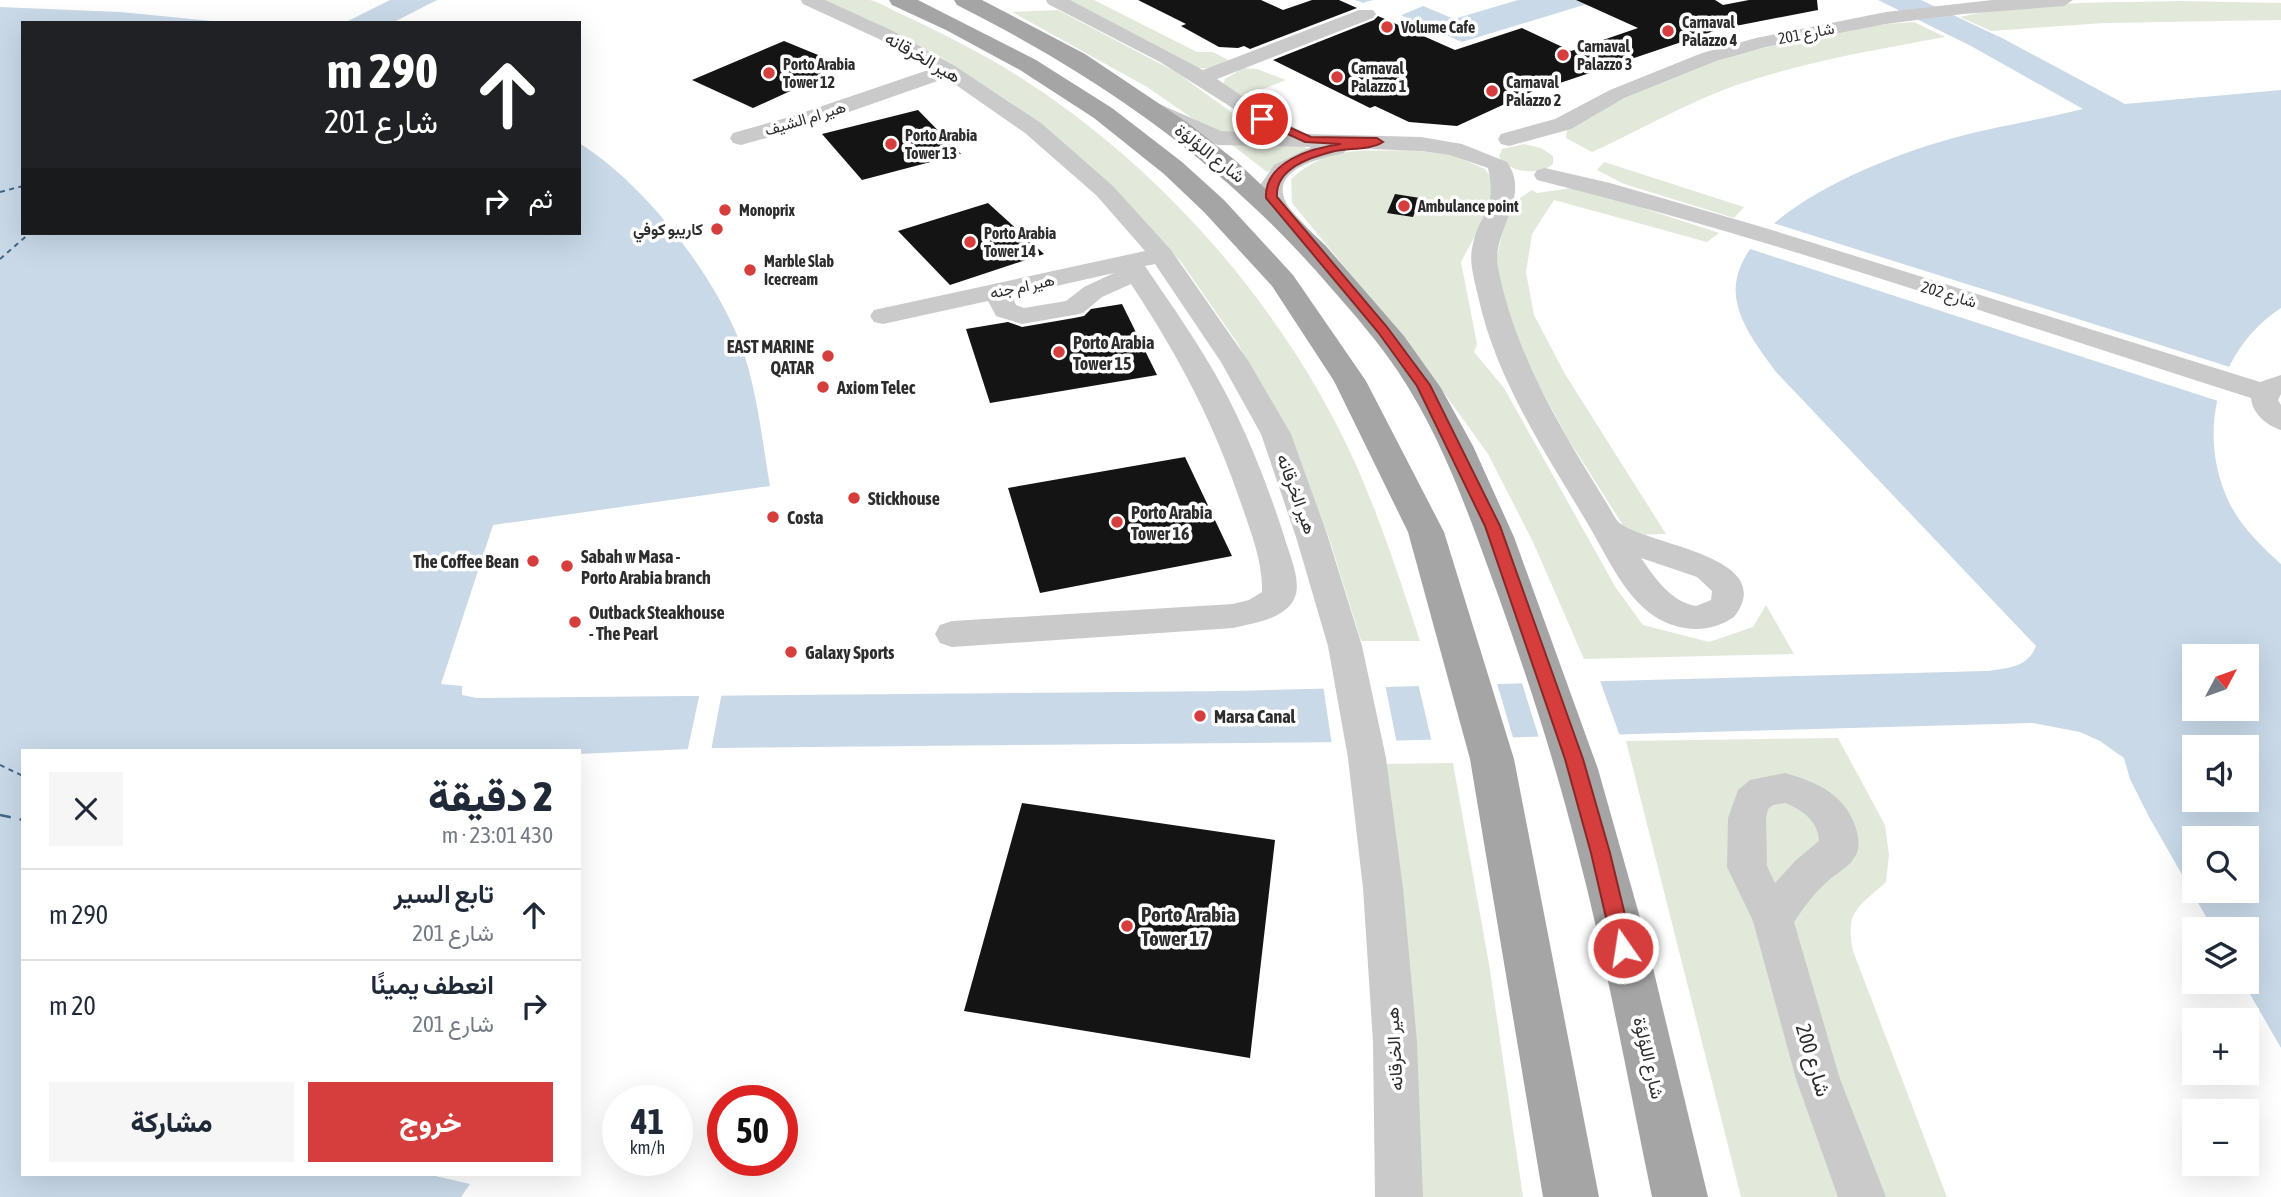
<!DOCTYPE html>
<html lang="ar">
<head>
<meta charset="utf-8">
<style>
	body { margin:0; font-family:"Asap Condensed",Vazirmatn,sans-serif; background:#f6f6f7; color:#1f2937; direction:rtl; height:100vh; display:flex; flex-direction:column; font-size:26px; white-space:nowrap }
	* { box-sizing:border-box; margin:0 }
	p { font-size:23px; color:#747a83 }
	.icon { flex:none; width:38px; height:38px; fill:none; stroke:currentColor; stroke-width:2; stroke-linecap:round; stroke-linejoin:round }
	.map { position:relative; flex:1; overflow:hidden; direction:ltr }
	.drawer { position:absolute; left:21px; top:749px; width:560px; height:427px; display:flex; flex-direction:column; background:#fff; border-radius:0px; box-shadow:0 7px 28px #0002; direction:rtl }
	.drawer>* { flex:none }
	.guide { position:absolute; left:21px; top:21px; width:560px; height:214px; border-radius:0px; box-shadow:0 7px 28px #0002; direction:rtl; background:#202124; color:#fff; overflow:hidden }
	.needle { width:46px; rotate:49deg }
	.buttons { position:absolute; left:2182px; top:644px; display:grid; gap:14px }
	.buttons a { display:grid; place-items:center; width:77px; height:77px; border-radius:0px; background:#fff; box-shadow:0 7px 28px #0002; font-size:35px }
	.speed { position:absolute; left:602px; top:1085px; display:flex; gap:14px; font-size:35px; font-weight:700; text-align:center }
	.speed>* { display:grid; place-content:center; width:91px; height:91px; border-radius:50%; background:#fff; box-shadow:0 7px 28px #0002; line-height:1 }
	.speed small { font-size:18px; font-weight:400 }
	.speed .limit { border:10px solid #d22; background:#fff; color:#111 }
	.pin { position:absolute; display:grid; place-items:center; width:60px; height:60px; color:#fff; margin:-30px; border:4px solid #fff; border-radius:50%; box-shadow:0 2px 7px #0007 }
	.me { position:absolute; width:77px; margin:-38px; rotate:347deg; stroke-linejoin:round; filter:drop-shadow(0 0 5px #0008) }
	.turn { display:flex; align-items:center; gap:24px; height:147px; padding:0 28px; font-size:32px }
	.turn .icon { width:91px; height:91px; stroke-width:2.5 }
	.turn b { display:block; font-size:49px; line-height:60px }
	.then { display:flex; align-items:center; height:66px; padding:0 28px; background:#0003; gap:14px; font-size:26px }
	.round { display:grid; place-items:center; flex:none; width:74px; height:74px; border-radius:0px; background:#f6f6f7 }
	.overview { display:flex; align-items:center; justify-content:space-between; height:119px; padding:0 28px }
	h1 { font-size:42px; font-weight:800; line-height:52px }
	.action { display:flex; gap:14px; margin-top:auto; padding:14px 28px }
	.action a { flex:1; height:80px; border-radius:0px; background:#d53e3d; color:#fff; font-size:28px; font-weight:800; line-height:80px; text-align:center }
	.action a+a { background:#f6f6f7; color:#1f2937 }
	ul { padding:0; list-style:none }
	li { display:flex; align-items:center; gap:21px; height:91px; padding:0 28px; border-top:2px solid #e0e1e3 }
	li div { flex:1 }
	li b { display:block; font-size:26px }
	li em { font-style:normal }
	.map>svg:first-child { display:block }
	.green { fill:#e2e9db }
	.water { fill:#c9d9e8; fill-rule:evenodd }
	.pier { fill:#fff }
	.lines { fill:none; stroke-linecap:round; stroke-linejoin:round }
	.ferry-far1 { stroke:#426787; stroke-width:2; stroke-dasharray:5 4.5; stroke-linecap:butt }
	.ferry { stroke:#426787; stroke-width:2.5; stroke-dasharray:11 9; stroke-linecap:butt }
	.building { fill:#141414 }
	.minor { fill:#cacaca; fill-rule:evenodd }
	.major { fill:#a5a5a5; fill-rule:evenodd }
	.route { fill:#d53e3d; stroke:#8a2828; stroke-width:2 }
	.poi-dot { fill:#d53e3d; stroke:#fff; stroke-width:2.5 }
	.labels { text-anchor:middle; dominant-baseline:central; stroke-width:7; stroke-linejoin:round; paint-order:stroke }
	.far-poi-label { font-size:16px; font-weight:bold; fill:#2d2d2d; stroke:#fff; text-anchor:start }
	.far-street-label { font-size:16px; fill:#2d2d2d; stroke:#fff }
	.street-label { font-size:18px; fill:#2d2d2d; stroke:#fff }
	.poi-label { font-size:18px; font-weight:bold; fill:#2d2d2d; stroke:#fff; text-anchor:start }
	.near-poi-label { font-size:21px; font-weight:bold; fill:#2d2d2d; stroke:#fff; text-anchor:start }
	.near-street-label { font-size:21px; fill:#2d2d2d; stroke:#fff }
</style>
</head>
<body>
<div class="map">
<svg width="2281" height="1197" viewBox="0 0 2281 1197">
	<rect width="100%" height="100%" fill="#fff"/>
	<g class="green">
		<path d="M 822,0 C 837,0 855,0 870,0 C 879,2 890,9 899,13 C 930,27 959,42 988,58 C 1146,148 1283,301 1357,467 C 1382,524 1401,582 1420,641 L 1361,641 L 1329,538 L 1280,426 L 1238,344 L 1181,262 L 1136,212 L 1013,104 L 939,56 L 891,31 Z"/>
		<path d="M 1063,0 L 1094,0 L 1197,52 L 1213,52 L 1230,61 L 1211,68 L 1193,68 Z"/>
		<path d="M 2180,1 L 2281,3 L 2281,20 L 2104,23 L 1991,31 L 1960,17 C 2031,0 2108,3 2180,1 Z"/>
		<path d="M 1058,10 L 1176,72 L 1231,112 L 1278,135 L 1215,134 L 1147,87 L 1012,12 Z"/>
		<path d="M 1914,22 L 1945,37 C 1880,49 1815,60 1752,80 C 1696,97 1645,128 1592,152 L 1566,138 L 1568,124 L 1600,107 L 1722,58 L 1825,33 L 1887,24 Z"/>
		<path d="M 1243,68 L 1257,69 L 1286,80 L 1243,97 L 1223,85 L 1225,79 Z"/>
		<path d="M 1228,142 L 1295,142 L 1308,149 L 1267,172 Z"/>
		<path d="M 1524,144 L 1541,148 L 1553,156 L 1553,164 C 1538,176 1510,173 1499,157 L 1502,149 Z"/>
		<path d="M 1411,150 L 1453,155 L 1485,169 L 1493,181 L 1496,196 L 1461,262 L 1477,344 L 1474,352 L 1504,388 L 1616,588 L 1643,625 L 1709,642 L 1753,627 L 1766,605 L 1794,654 L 1584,659 L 1533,542 L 1488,454 L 1414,351 L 1292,203 L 1291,179 C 1330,144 1361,152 1411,150 Z"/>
		<path d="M 1604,162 L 1744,207 L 1734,218 L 1624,184 L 1597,170 Z"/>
		<path d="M 1579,187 L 1719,233 L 1707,242 L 1554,200 L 1532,234 L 1526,272 L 1534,315 L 1565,374 L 1666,534 L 1629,535 L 1567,437 L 1507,326 L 1496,261 L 1506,217 L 1517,200 L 1532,190 L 1537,193 Z"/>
		<path d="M 1838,738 L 1885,825 L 1889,855 L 1886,882 C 1858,908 1845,910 1853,951 L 1947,1197 L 1741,1197 L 1626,741 Z"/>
		<path d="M 1453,763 L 1489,964 L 1523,1197 L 1414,1197 L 1382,764 Z"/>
	</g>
	<g class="water">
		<path d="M 390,0 L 437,0 L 392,23 L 344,23 Z"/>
		<path d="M 1355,0 L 1409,0 L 1454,19 L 1518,0 L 1600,0 L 1462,42 L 1369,1 L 1363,3 Z"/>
		<path d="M 1878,0 L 1921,0 L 2002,38 L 2125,104 L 2281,90 L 2281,308 C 2220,348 2198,426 2225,493 C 2236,522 2259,544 2281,564 L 2281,1048 L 2243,982 L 2247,982 L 2247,929 L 2213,929 L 2148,815 L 2130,779 L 2124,758 L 2100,741 L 2080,732 L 2033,723 L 1344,742 L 712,748 L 579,754 L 579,751 L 23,751 L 23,1174 L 427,1174 L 470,1184 L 461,1197 L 0,1197 L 0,7 L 120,12 L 233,23 L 23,23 L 23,233 L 579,233 L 579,143 C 644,183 714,274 741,345 C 757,389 762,440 770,486 L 493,525 L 441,684 L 462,686 L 462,695 L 477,698 L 1233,691 L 1988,671 C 2008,668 2028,667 2036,646 L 1776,372 C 1761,351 1743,329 1737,303 C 1719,220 1883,158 1943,141 C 1989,127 2036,121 2083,109 L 1971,46 ZM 2194,656 L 2247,656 L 2247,709 L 2194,709 ZM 2194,747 L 2247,747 L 2247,800 L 2194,800 ZM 2194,838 L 2247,838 L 2247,891 L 2194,891 Z"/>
	</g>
	<g class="pier">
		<path d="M 1373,0 L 1418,0 L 1428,4 L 1397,17 L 1361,4 Z"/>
		<path d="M 1770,222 L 2233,368 L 2225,384 L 2221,402 L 1747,248 Z"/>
		<path d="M 1599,678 L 1621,739 L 1540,741 L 1521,680 Z"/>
		<path d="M 1496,680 L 1514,741 L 1432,743 L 1418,683 Z"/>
		<path d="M 1385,684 L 1397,744 L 1332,746 L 1323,685 Z"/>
		<path d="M 700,692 L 722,692 L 711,751 L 687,753 Z"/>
	</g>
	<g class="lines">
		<g class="ferry-far1">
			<path d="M 0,192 L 23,186"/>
			<path d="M 0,259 L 30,233"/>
			<path d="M 0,765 L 23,776"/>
		</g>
		<path class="ferry" d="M 0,815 L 23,820"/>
	</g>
	<g class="building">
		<path d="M 1138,0 L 1261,0 L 1283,10 L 1312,0 L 1339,0 L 1357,8 L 1250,49 L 1244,46 L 1238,48 L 1219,47 L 1181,26 L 1186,24 Z"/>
		<path d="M 1576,0 L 1715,0 L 1723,5 L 1749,0 L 1817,0 L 1818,10 L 1720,29 L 1560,83 L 1555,81 L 1457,126 L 1409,122 L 1375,106 L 1370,108 L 1273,60 L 1374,20 L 1378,16 L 1455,50 L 1522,28 L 1571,51 L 1638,28 Z"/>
		<path d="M 784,41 L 845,66 L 753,108 L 692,80 Z"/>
		<path d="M 918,110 L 961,154 L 862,180 L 822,134 Z"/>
		<path d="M 1395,194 L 1420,198 L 1413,217 L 1387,213 Z"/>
		<path d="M 988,203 L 1044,254 L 950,285 L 898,231 Z"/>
		<path d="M 1122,304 L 1157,375 L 990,403 L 966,329 L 1008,322 L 1022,327 L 1074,318 L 1084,316 L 1091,309 Z"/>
		<path d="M 1185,457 L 1232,556 L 1040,593 L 1008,488 Z"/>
		<path d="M 1022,803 L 1275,840 L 1250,1058 L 964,1011 Z"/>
	</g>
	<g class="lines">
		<g class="minor">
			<path d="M 801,0 L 825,0 L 893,31 L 955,66 L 1041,123 L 1113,186 L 1171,250 L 1249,362 L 1291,434 L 1328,537 L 1362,646 L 1386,758 L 1403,888 L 1417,1042 L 1423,1197 L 1375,1197 L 1373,1042 L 1363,888 L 1348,758 L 1328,646 L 1296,537 L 1261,434 L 1221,362 L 1155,264 L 1145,266 C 1172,306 1200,345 1223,388 C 1248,435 1268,486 1284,536 C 1289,553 1300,577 1296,594 C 1289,619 1254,623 1233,628 L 952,647 L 940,643 L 935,634 L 940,625 L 952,621 L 1233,604 L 1249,600 L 1262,592 C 1263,564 1252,535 1243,509 C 1214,423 1181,360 1131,284 L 1102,297 L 1083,313 L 1074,315 L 1022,324 L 996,316 L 988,301 L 883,324 L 874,322 L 870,316 L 874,310 L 1145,251 L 1097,196 L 1025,133 L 946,78 L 809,126 L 741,145 L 733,143 L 730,138 L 733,133 L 793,116 L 931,69 L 879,39 L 803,4 ZM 1114,273 L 1084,287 L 1066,301 L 1024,308 L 1016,305 L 1012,296 Z"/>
			<path d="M 1046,0 L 1070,0 L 1203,70 L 1359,10 L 1373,10 L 1376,14 L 1373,18 L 1217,79 L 1267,113 L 1306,134 L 1421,137 L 1462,144 L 1507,162 C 1532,198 1491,231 1498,268 C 1516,357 1562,431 1609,507 C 1612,512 1616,521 1621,524 C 1652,546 1780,557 1734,617 C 1710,634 1678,632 1654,616 C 1624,596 1607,556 1589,526 C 1546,453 1496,380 1478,296 C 1475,282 1469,263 1472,249 C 1478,212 1498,214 1488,168 L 1450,155 L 1421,151 L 1347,148 L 1344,153 C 1323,158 1274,167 1284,198 C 1288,210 1301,219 1308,229 L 1305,234 C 1281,240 1262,208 1259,187 L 1274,165 L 1311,147 L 1218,145 L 1180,131 L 1149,114 L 1146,109 L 1149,104 L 1157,103 L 1221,131 L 1272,133 L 1160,62 L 1048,4 ZM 1641,558 L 1697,577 L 1712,591 L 1711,600 L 1696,606 C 1671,602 1655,578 1641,558 Z"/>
			<path d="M 1992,0 L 2073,0 L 2064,6 L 1963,14 L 1886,24 L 1766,47 L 1716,61 L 1624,98 L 1571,129 L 1509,146 L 1501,144 L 1498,139 L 1501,134 L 1555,119 L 1610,90 L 1702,53 L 1756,38 L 1886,12 Z"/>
			<path d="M 1545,168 L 1610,183 L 1762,227 L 2260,382 L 2281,375 L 2281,394 L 2278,400 L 2281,405 L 2281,430 C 2267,426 2252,413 2251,398 C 2014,323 1778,240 1537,180 L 1534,175 L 1537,170 Z"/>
			<path d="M 1785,773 C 1818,782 1848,796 1857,832 C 1859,841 1860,850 1854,858 C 1849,867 1837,873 1829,880 C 1815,892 1804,907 1794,922 L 1840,1079 L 1886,1197 L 1838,1197 L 1796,1079 L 1753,921 L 1727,867 L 1728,818 L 1738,790 L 1750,780 ZM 1785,803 C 1803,810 1818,821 1819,841 L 1796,860 L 1775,883 L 1767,866 L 1766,818 L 1768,809 L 1773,805 Z"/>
		</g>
		<g class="major">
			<path d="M 889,0 L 918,0 L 1036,60 L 1112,108 L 1182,162 L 1224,200 L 1293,275 L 1366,381 L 1444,532 L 1514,759 L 1599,1197 L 1543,1197 L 1470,759 L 1408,532 L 1334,381 L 1272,286 L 1204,212 L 1164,174 L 1094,118 L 1020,70 L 946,30 L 892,5 Z"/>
			<path d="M 954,0 L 982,0 L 1085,54 L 1188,123 L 1236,161 L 1326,246 L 1404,336 L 1441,388 L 1473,446 L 1514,537 L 1598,769 L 1646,939 L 1708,1197 L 1652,1197 C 1628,1081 1607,964 1577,849 C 1555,762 1527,676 1497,592 C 1470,518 1443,439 1399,373 C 1379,343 1355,315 1331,288 C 1225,164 1102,78 957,5 Z"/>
		</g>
	</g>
	<path class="route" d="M 1259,117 L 1266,117 L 1311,137 L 1377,138 L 1383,142 C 1371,150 1350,148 1335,151 C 1311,157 1275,168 1277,197 L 1387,327 L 1430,385 L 1500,526 L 1583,759 L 1610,853 L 1633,948 L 1631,955 L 1623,957 L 1616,955 L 1613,948 L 1591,853 L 1565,759 L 1485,526 L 1417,386 L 1378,332 L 1266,198 C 1264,162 1311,148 1341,144 L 1305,142 L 1259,121 Z"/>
	<g class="poi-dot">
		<circle cx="1387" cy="27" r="7"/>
		<circle cx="1668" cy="31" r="7"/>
		<circle cx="1563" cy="55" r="7"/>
		<circle cx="769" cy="73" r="7"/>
		<circle cx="1337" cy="77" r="7"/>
		<circle cx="1492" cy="91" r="7"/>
		<circle cx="891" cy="144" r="7"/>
		<circle cx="1404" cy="206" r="7"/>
		<circle cx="725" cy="210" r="7"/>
		<circle cx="717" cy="229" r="7"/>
		<circle cx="970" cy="242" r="7"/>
		<circle cx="750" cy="270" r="7"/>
		<circle cx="1059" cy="352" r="7"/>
		<circle cx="828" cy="356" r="7"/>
		<circle cx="823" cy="387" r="7"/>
		<circle cx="854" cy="498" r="7"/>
		<circle cx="773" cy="517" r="7"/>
		<circle cx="1117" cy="522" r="7"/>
		<circle cx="533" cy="561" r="7"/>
		<circle cx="567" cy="566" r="7"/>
		<circle cx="575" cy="622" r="7"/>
		<circle cx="791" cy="652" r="7"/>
		<circle cx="1200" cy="716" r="7"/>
		<circle cx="1127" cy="926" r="7"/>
	</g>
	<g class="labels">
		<g class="far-poi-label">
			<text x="1682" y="22">Carnaval<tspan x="1682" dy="18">Palazzo 4</tspan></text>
			<text x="1401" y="27">Volume Cafe</text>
			<text x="1577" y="46">Carnaval<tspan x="1577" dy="18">Palazzo 3</tspan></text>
			<text x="783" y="64">Porto Arabia<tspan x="783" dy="18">Tower 12</tspan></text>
			<text x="1351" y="68">Carnaval<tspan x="1351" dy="18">Palazzo 1</tspan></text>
			<text x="1506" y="82">Carnaval<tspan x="1506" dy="18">Palazzo 2</tspan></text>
			<text x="905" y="135">Porto Arabia<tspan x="905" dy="18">Tower 13</tspan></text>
			<text x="1418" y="206">Ambulance point</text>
			<text x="739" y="210">Monoprix</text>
			<text x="703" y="229" text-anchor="end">كاريبو كوفي</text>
			<text x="984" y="233">Porto Arabia<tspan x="984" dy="18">Tower 14</tspan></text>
			<text x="764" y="261">Marble Slab<tspan x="764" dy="18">Icecream</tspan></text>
		</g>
		<g class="far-street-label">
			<text transform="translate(1806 33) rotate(-11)">شارع 201</text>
			<text transform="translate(805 118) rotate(-17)">هير ام الشيف</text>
			<text transform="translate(1022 286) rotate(-12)">هير ام جنه</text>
			<text transform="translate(1949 294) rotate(17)">شارع 202</text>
		</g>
		<g class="street-label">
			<text transform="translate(923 57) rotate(30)">هير الخرقانه</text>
			<text transform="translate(1210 153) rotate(38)">شارع اللؤلؤة</text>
			<text transform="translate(1297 494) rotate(70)">هير الخرقانه</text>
			<text transform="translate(1394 1049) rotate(-93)">هير الخرقانه</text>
			<text transform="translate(1649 1058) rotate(77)">شارع اللؤلؤة</text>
		</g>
		<g class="poi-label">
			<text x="1073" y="342">Porto Arabia<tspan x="1073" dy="21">Tower 15</tspan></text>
			<text x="814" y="346" text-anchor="end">EAST MARINE<tspan x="814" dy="21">QATAR</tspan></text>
			<text x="837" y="387">Axiom Telec</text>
			<text x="868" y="498">Stickhouse</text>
			<text x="1131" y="512">Porto Arabia<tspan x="1131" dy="21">Tower 16</tspan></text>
			<text x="787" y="517">Costa</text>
			<text x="581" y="556">Sabah w Masa -<tspan x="581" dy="21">Porto Arabia branch</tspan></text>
			<text x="519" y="561" text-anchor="end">The Coffee Bean</text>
			<text x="589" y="612">Outback Steakhouse<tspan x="589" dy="21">- The Pearl</tspan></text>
			<text x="805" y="652">Galaxy Sports</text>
			<text x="1214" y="716">Marsa Canal</text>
		</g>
		<g class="near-poi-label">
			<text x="1141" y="914">Porto Arabia<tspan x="1141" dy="24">Tower 17</tspan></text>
		</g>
		<g class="near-street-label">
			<text transform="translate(1814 1060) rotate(73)">شارع 200</text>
		</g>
	</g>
</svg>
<div class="buttons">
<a><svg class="needle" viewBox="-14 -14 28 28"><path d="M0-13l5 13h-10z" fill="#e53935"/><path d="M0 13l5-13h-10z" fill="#747a83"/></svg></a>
<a><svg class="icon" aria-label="sound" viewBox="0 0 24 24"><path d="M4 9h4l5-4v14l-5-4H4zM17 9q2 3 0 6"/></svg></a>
<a><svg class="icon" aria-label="search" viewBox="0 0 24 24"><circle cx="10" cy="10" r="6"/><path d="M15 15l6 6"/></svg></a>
<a><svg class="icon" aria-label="layers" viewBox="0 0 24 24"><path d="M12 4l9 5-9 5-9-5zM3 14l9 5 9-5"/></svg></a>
<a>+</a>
<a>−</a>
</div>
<div class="speed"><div>41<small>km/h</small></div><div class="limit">50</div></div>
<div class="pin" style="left:1262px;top:119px;background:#d93025"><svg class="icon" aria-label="arrive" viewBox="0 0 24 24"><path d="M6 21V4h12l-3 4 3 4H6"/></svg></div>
<svg class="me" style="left:1623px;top:948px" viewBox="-20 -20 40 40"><circle r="17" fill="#d53e3d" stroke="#fff" stroke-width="3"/><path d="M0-11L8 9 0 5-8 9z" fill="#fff"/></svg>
<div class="guide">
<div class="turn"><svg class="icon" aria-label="ahead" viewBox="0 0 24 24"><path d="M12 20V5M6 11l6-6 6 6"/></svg><div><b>290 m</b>شارع 201</div></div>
<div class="then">ثم<svg class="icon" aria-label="right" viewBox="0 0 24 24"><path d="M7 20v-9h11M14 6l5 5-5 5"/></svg></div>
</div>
<section class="drawer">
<div class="overview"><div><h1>2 دقيقة</h1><p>430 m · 23:01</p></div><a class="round"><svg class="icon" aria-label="close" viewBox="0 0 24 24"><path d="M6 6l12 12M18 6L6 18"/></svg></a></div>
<ul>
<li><svg class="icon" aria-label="ahead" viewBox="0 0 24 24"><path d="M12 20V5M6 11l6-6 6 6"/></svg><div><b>تابع السير</b><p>شارع 201</p></div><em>290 m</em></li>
<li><svg class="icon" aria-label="right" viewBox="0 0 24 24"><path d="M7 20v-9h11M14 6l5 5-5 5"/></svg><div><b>انعطف يمينًا</b><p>شارع 201</p></div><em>20 m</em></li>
</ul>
<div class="action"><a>خروج</a><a>مشاركة</a></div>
</section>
</div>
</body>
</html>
